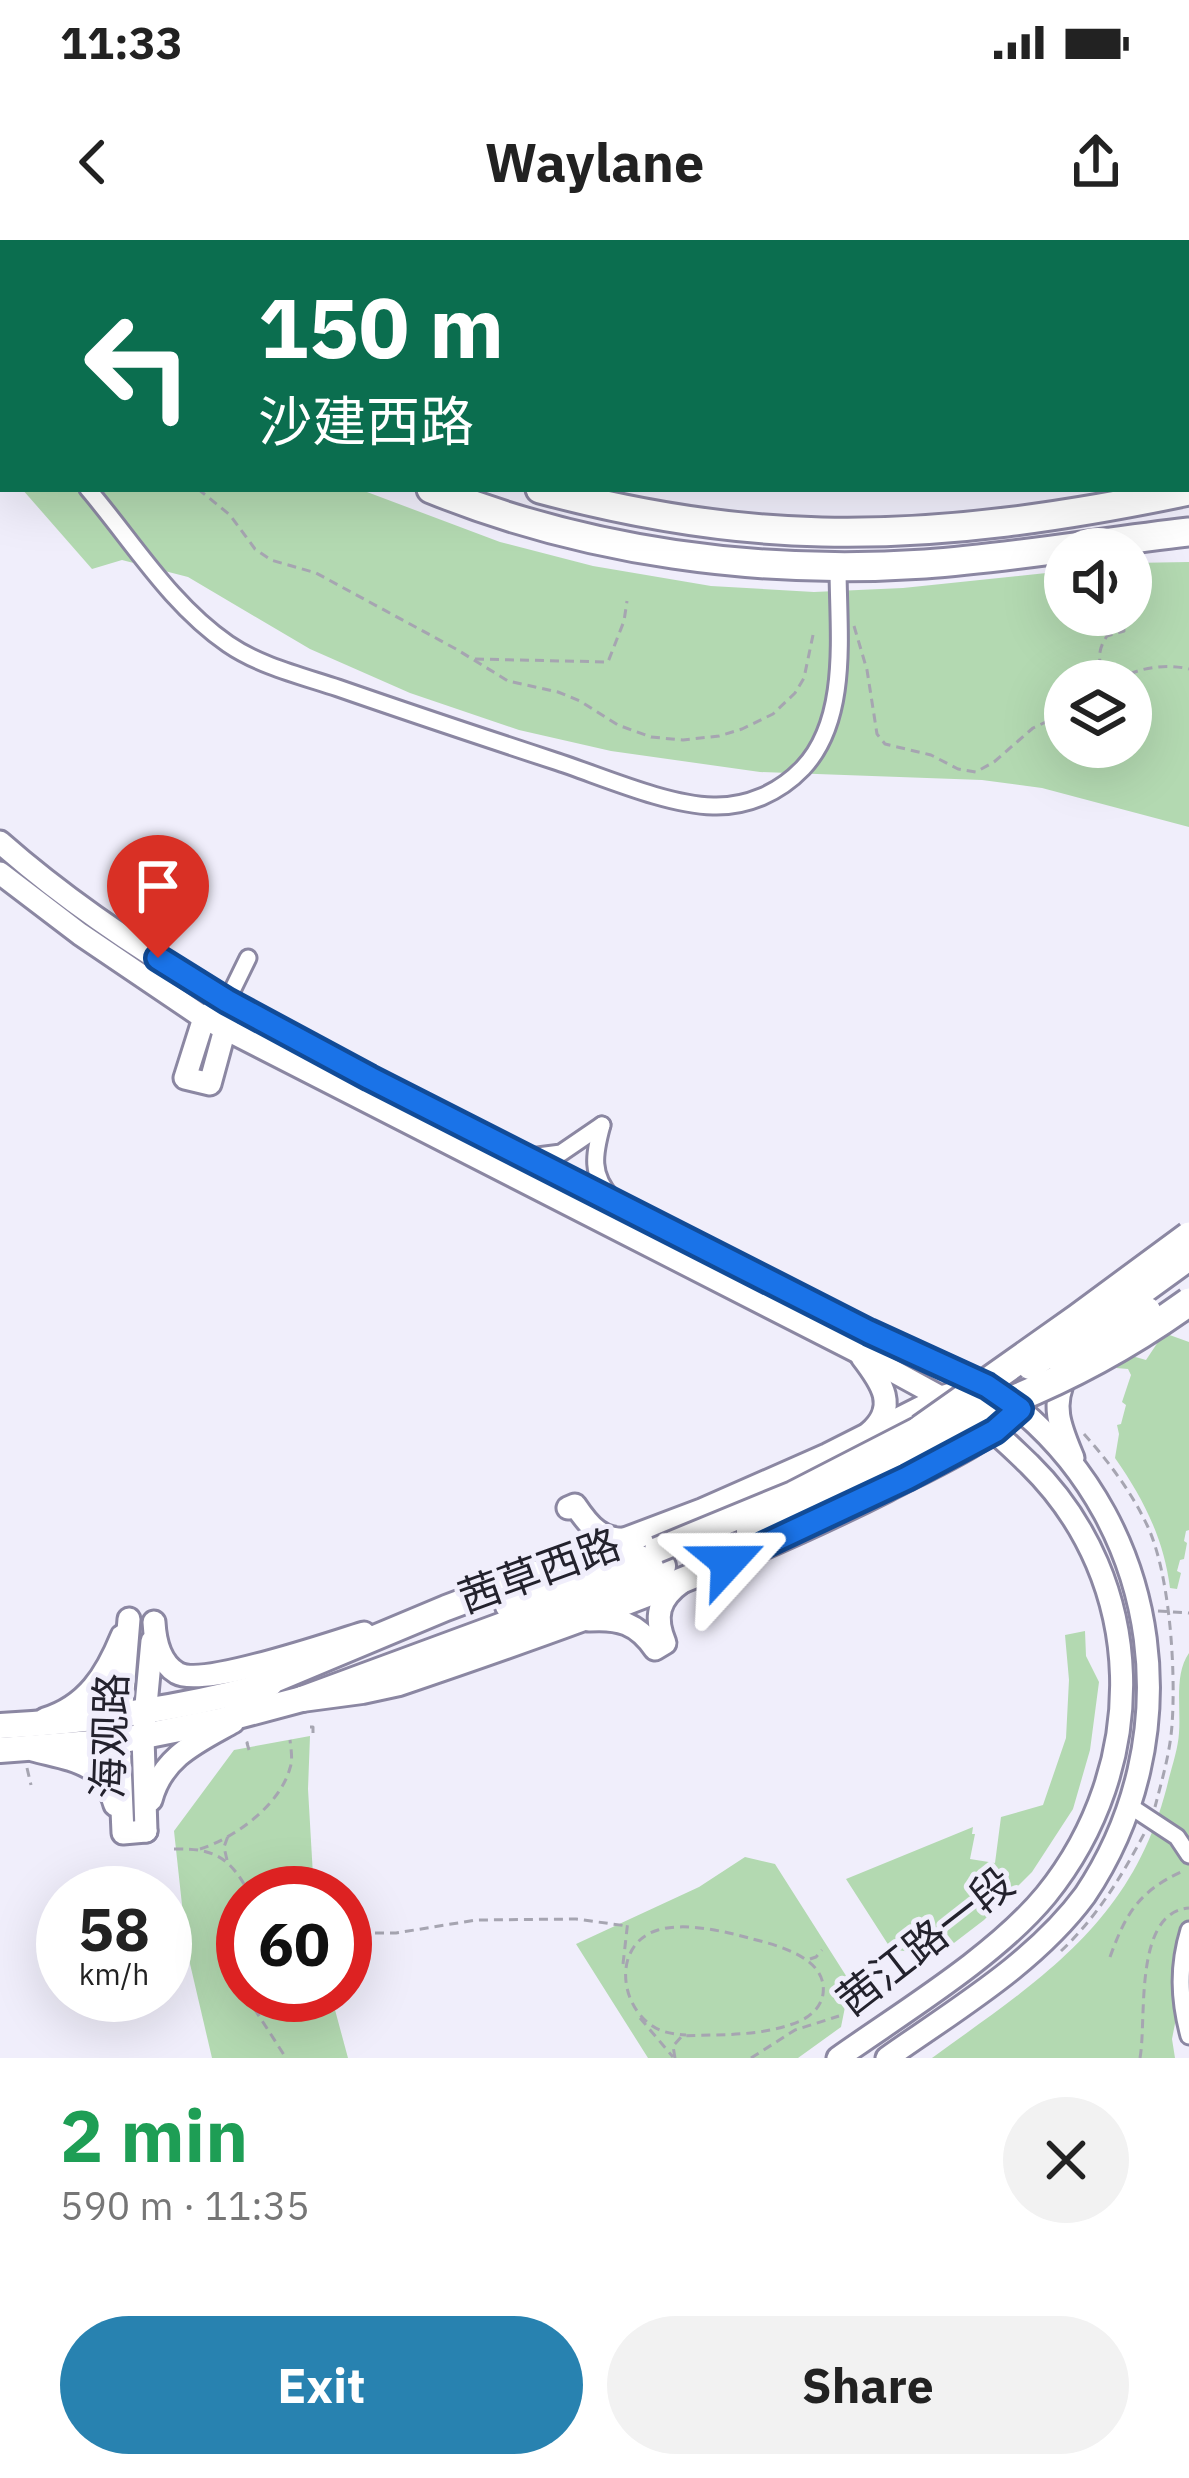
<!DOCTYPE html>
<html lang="en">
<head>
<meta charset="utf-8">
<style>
	body { margin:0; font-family:"IBM Plex Sans","Noto Sans SC",sans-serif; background:#f2f2f2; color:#222; height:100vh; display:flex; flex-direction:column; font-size:45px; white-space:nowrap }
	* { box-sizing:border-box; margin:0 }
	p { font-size:39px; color:#767676 }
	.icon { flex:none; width:66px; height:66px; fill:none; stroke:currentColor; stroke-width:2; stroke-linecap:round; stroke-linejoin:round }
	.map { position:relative; height:1818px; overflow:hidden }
	.details { display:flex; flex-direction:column; background:#fff; flex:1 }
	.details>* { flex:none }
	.hud { position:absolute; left:0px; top:0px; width:1191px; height:252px; box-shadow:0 12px 48px #0002; background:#0b6e4f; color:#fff; overflow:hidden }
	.fabs { position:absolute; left:1044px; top:288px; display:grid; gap:24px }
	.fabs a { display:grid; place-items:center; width:108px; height:108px; border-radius:50%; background:#fff; box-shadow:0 12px 48px #0002; font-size:60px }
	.speed { position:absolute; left:36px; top:1626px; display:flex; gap:24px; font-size:60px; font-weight:700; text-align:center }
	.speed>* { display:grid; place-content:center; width:156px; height:156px; border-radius:50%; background:#fff; box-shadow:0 12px 48px #0002; line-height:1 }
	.speed small { font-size:30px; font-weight:400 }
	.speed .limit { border:18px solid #d22; background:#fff; color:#111 }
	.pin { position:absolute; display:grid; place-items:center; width:102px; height:102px; color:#fff; margin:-123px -51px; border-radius:50% 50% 50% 0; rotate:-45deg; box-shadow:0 0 12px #0007 }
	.pin .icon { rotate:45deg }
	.me { position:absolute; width:132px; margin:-66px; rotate:66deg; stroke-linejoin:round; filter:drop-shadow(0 0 9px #0008) }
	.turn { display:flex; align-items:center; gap:42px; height:252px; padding:0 60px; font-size:54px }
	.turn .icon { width:156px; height:156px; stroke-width:2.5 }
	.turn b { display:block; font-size:84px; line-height:102px }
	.round { display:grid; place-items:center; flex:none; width:126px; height:126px; border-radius:63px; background:#f2f2f2 }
	.headline { display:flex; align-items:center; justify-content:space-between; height:204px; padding:0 60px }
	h1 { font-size:72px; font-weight:700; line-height:90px; color:#1e9e55 }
	.primary-button { display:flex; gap:24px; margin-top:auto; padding:24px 60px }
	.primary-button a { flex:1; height:138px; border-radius:72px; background:#2882b0; color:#fff; font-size:48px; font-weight:700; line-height:138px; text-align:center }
	.primary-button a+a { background:#f2f2f2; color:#222 }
	.status { display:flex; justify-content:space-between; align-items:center; height:84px; padding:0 60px; background:#fff; direction:ltr }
	.status svg { height:33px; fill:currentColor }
	header { display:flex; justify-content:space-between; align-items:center; height:156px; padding:0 60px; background:#fff; font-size:54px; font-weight:700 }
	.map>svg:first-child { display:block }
	.park { fill:#b3d9b1; fill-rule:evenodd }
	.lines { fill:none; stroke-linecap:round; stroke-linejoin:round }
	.street-casing { stroke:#8b87a2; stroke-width:21 }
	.secondary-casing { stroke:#8b87a2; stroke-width:27 }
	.primary-casing { stroke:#8b87a2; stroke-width:30 }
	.highway-casing { stroke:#8b87a2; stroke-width:33 }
	.path { stroke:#a6a5b1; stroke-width:3; stroke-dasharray:9 6; stroke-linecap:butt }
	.street { stroke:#fff; stroke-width:15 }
	.secondary { stroke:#fff; stroke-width:21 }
	.primary { stroke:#fff; stroke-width:24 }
	.highway { stroke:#fff; stroke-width:27 }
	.primary-bridge-casing { stroke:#8b87a2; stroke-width:30; stroke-linecap:butt }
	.highway-bridge-casing { stroke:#8b87a2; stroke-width:33; stroke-linecap:butt }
	.primary-bridge { stroke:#fff; stroke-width:24 }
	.highway-bridge { stroke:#fff; stroke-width:27 }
	.route-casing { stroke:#114b97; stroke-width:30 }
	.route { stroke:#1a73e8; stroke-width:21 }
	.labels { text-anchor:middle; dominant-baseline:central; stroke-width:10; stroke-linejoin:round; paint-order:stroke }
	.street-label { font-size:42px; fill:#23222d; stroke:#f0eefb }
</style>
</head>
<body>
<div class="status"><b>11:33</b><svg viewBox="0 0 49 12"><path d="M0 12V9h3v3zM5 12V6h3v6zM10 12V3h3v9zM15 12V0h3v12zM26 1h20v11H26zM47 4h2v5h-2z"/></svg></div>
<header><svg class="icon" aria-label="back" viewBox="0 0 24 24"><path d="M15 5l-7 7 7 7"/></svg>Waylane<svg class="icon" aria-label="share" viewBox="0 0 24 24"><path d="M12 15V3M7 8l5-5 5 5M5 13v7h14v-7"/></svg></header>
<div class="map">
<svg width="1189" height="1818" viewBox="0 0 1189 1818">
	<rect width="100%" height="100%" fill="#f0eefb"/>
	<g class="park">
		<path d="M 22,249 L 359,249 L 500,302 L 593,326 L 711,346 L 814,352 L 903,348 L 1065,331 L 1065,375 L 1131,375 L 1131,323 L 1189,322 L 1189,587 L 1042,548 L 982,540 L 760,532 L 611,511 L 519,490 L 410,453 L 310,409 L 188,337 L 122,320 L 92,329 ZM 1065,441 L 1131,441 L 1131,507 L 1065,507 Z"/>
		<path d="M 1164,1093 L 1189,1102 L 1189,1290 L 1186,1291 L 1184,1301 L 1187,1303 L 1184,1319 L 1180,1320 L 1177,1331 L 1181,1333 L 1177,1349 L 1170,1348 C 1164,1299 1143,1258 1115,1218 L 1119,1194 L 1117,1185 L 1121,1184 L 1126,1165 L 1122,1162 L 1131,1135 L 1128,1129 L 1116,1128 L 1132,1116 L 1146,1120 Z"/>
		<path d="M 1085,1391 L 1086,1416 L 1099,1442 L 1090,1510 L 1073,1569 L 1032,1632 L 984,1680 L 937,1716 L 891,1709 L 846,1639 L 973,1587 L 972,1594 L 975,1594 L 970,1619 L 995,1623 L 1001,1577 L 1043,1565 L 1066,1498 L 1069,1440 L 1065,1395 Z"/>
		<path d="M 1189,1413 L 1189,1712 L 1172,1799 L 1175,1818 L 932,1818 C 1042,1738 1136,1681 1169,1538 C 1173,1523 1178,1508 1179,1493 C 1181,1467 1174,1434 1189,1413 Z"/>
		<path d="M 310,1496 L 308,1549 L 314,1653 L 243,1653 L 243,1755 L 331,1755 L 348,1818 L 212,1818 L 187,1711 L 174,1591 L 234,1510 Z"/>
		<path d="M 745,1617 L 775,1624 L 850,1742 L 841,1787 L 798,1818 L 648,1818 L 576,1704 L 699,1647 Z"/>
	</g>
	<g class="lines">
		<g class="street-casing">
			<g id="street">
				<path d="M 0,172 L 3,174"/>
				<path d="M 88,249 C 133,302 170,364 228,404 C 260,426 302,436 338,448 C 410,473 482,497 555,521 C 601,536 666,565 713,566 C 747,567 779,553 803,528 C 850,478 838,391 838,327"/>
				<path d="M 227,761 L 248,718"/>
				<path d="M 602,885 C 594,914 590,935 612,958"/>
				<path d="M 530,917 L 561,913 L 602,885"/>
				<path d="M 1133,1568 L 1177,1597 L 1189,1615"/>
				<path d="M 1189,1690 C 1178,1726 1179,1759 1189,1796"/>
			</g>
		</g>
		<g class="secondary-casing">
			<g id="secondary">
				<path d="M 0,602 C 128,715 285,795 436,872 C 548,929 660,986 771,1042 C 812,1063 853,1085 895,1104 C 937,1123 982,1138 1018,1168 C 1164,1289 1189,1500 1085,1655 C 1035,1723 955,1770 887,1818"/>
				<path d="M 0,633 L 80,694 L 204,778 L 858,1112 L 955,1165"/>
				<path d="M 227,761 L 225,789 L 210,844 L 185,838 L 204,778 Z"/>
				<path d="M 862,1117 C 882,1143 899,1167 869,1193"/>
				<path d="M 1061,1129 L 1066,1136 C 1050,1166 1061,1189 1073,1218"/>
				<path d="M 568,1268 L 575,1265 C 589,1286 602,1302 630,1299"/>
				<path d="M 129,1379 L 119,1501 L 123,1593 L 146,1591"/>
				<path d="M 589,1380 C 619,1378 637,1383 655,1409 L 665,1403 C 654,1377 658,1359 682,1342"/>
				<path d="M 154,1382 C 155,1401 159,1422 177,1433 C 203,1448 330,1403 364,1393"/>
				<path d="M 45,1479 C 87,1466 106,1435 122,1396"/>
				<path d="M 33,1510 C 71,1520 103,1521 115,1565"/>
				<path d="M 151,1560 C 162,1517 197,1502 233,1482"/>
				<path d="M 146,1591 L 143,1497 L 152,1401"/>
				<path d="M 838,1818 C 903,1772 996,1716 1046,1655 C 1150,1526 1149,1342 1029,1224 C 1013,1209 999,1194 981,1182"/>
			</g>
		</g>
		<g class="primary-casing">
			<g id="primary">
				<path d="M 508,1366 L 638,1317"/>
				<path d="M 255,1448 L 446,1368 L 703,1271 L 828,1216 L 943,1158 L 973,1149"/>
				<path d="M 302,1459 L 362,1451 L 399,1443 C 564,1387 730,1328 886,1249 C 932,1225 981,1204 1020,1169"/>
				<path d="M 0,1486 C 92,1481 181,1469 270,1444"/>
				<path d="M 0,1510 L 119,1501 L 219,1481 L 302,1459 L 663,1326"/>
			</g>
		</g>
		<g class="highway-casing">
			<g id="highway">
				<path d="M 19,0 L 22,3"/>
				<path d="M 54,0 L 57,3"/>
				<path d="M 90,0 L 93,3"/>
				<path d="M 129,0 L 132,3"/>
				<path d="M 431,249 C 587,312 758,335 925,324 C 1013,318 1101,302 1189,292"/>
				<path d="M 540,249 C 633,274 726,290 822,292 C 945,295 1069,276 1189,251"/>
			</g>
		</g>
		<g class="path">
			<path d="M 0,141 L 3,143"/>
			<path d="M 198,249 L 230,275 L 255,309 L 271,320 L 316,333 L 456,409 L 508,441 L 558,452 L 580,461 L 618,485 L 651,497 L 683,500 L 719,496 L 742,489 L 773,474 L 795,453 L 804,438 L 813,395"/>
			<path d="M 854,386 L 867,430 L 877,494 L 885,504 L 931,515 L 958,529 L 976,532 L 994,522 L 1033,488 L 1065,473"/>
			<path d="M 475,419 L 608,422 L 624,381 L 627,361"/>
			<path d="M 1108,441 C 1098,425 1096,412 1107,396 L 1124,391 L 1123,375"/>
			<path d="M 1116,441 C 1136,428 1165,423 1189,429"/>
			<path d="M 1084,1194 C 1108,1221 1131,1251 1147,1285 C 1170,1333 1176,1431 1172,1485 C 1170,1513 1162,1540 1155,1567"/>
			<path d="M 1158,1371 L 1189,1373"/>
			<path d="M 310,1487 L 313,1487 L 313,1495"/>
			<path d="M 249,1510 L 247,1503 L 250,1502"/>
			<path d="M 27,1528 L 31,1545"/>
			<path d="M 174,1609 C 214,1608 230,1617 249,1653"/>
			<path d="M 200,1609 C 235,1598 280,1565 290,1528 C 293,1520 291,1509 290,1500"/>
			<path d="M 227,1620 L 224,1607 L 228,1596"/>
			<path d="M 345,1693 L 396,1693 L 476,1680 L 576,1679 L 627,1686"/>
			<path d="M 1061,1711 C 1097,1677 1122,1636 1145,1592"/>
			<path d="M 1110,1717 C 1126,1673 1139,1651 1183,1631"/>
			<path d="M 810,1719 L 816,1717 L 822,1710"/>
			<path d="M 623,1724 L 628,1680"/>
			<path d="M 248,1755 L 252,1765 L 286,1818"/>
			<path d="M 640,1778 L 673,1817"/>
			<path d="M 675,1818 L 673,1806 L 682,1796 C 721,1794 763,1797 800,1781 C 811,1776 821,1767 823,1754 C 828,1717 776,1705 749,1698 C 723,1691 685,1682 658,1690 C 614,1703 618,1762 651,1785 C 662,1793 674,1794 686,1795"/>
			<path d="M 751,1818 L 795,1790 L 839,1776"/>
			<path d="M 1140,1818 C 1147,1780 1133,1672 1189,1668"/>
		</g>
		<use href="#street" class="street"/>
		<use href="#secondary" class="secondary"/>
		<use href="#primary" class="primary"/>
		<use href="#highway" class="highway"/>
		<g class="primary-bridge-casing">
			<g id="primary-bridge">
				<path d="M 1062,1126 L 1148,1070"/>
				<path d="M 1030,1127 L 1102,1081 L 1189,1018"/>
				<path d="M 749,1291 C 838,1252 928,1208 1011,1157"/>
				<path d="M 657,1310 L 793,1254 L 937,1180"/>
			</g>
		</g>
		<g class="highway-bridge-casing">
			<g id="highway-bridge">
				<path d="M 997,1166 C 1067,1139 1128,1106 1189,1062"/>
				<path d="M 921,1189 L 1078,1078 L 1189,996"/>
			</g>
		</g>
		<use href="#primary-bridge" class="primary-bridge"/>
		<use href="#highway-bridge" class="highway-bridge"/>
	</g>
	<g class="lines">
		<g class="route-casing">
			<path id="route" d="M 158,718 L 227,761 L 370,838 L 869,1092 L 987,1146 L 1020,1169 L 995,1191 L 907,1238 L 728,1322"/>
		</g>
		<use href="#route" class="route"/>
	</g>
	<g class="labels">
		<g class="street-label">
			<text transform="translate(539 1330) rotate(-20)">茜草西路</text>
			<text transform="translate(109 1496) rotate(-88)">海观路</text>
			<text transform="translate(925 1701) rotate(-38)">茜江路一段</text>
		</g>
	</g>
</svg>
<div class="fabs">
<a><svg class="icon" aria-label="sound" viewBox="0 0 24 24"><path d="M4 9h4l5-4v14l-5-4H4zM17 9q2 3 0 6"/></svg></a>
<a><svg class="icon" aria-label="layers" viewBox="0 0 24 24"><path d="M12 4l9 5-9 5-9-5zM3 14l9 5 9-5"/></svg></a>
</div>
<div class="speed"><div>58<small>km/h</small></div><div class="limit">60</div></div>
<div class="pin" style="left:158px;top:718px;background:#d93025"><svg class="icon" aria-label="arrive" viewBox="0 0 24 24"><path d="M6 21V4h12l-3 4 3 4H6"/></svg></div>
<svg class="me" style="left:728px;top:1322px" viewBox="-20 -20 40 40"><path d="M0-17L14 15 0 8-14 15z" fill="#1a73e8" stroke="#fff" stroke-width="4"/></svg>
<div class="hud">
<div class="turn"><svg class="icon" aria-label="left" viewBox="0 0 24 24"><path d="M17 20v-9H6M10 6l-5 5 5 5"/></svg><div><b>150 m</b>沙建西路</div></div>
</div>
</div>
<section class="details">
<div class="headline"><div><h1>2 min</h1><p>590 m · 11:35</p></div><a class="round"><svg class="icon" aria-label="close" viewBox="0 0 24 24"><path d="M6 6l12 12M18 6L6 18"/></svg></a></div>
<div class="primary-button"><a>Exit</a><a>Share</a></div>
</section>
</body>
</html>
